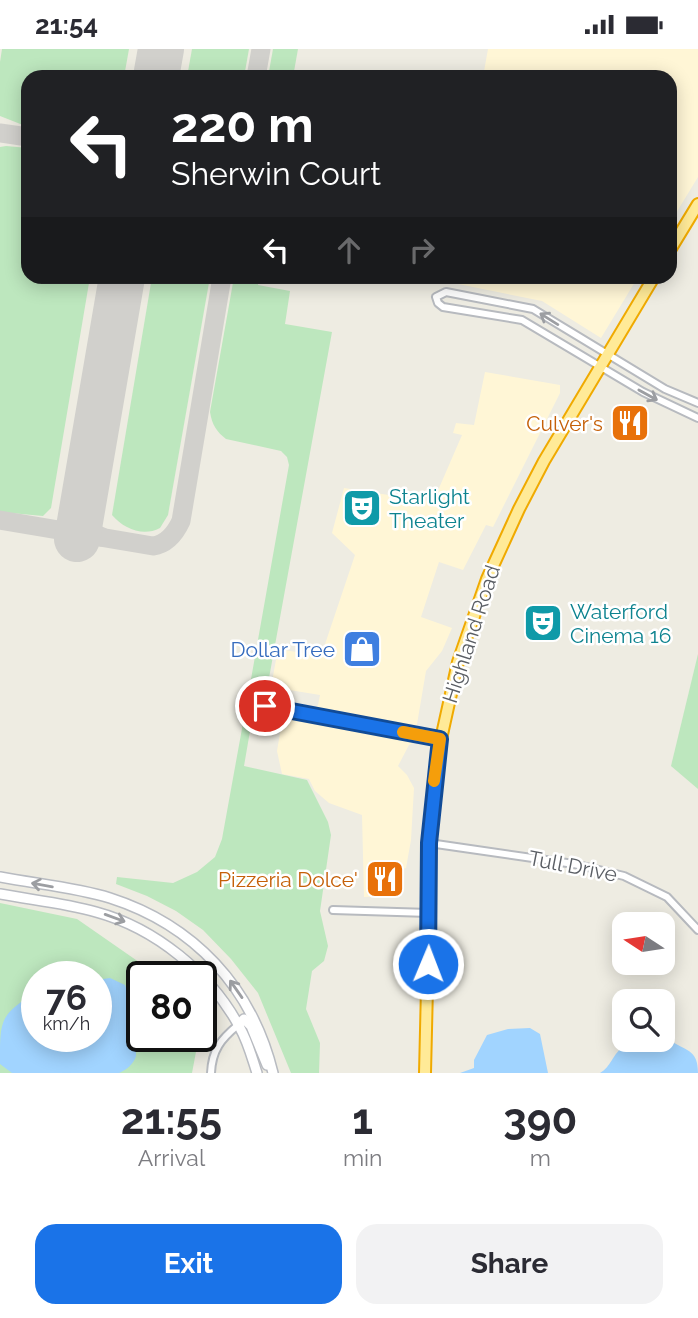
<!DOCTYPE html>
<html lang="en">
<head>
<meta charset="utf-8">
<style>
	body { margin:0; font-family:Raleway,sans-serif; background:#f2f2f3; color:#2b2b33; height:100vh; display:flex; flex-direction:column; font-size:26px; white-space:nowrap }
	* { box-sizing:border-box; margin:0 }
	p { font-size:23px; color:#7c7c81 }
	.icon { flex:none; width:38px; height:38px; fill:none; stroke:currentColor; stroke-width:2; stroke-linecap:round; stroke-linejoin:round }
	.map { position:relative; height:1024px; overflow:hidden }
	.drawer { display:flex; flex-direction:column; background:#fff; flex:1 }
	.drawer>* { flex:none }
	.banner { position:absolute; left:21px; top:21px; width:656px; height:214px; border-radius:21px; box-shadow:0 4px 18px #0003; background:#202124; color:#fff; overflow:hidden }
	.needle { width:46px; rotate:282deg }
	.controls { position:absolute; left:612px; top:863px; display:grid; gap:14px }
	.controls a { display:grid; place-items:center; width:63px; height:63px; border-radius:14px; background:#fff; box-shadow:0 4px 18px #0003; font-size:35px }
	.speed { position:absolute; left:21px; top:912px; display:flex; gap:14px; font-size:35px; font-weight:700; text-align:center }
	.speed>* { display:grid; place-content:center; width:91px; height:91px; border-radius:50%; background:#fff; box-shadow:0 4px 18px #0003; line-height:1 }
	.speed small { font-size:18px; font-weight:400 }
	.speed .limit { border:4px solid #111; border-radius:10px; background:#fff; color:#111 }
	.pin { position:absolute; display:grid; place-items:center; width:60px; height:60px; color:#fff; margin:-30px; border:4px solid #fff; border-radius:50%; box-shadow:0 2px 7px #0007 }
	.me { position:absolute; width:77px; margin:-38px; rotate:1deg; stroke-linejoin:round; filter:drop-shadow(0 0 5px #0008) }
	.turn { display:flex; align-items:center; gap:24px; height:147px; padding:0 35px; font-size:32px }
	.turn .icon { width:91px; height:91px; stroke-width:2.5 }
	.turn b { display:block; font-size:49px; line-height:60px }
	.lanes { display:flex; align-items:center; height:66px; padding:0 35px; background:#0003; justify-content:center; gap:35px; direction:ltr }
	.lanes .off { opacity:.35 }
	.eta { display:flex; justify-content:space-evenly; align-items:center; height:119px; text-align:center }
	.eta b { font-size:42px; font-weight:700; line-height:49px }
	.primary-button { display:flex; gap:14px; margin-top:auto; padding:14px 35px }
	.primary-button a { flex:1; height:80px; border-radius:21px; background:#1a73e8; color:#fff; font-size:28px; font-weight:700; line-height:80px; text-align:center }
	.primary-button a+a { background:#f2f2f3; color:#2b2b33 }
	.status { display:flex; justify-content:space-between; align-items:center; height:49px; padding:0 35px; background:#fff; direction:ltr }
	.status svg { height:19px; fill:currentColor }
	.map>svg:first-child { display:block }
	.commercial { fill:#fff6d6 }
	.green { fill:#bde7be; fill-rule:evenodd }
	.water { fill:#a1d4ff }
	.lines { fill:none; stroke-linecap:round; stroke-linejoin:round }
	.taxiway { stroke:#d1d0cc; stroke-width:19 }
	.runway { stroke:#d1d0cc; stroke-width:46 }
	.minor-casing { stroke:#b7babf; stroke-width:10 }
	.secondary-casing { stroke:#b8bbc1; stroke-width:12 }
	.trunk-casing { stroke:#f0aa00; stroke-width:14 }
	.minor { stroke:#fff; stroke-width:6 }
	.secondary { stroke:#fff; stroke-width:9 }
	.trunk { stroke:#ffea97; stroke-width:10 }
	.oneway { stroke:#9c9ea2 }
	.route-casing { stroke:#114b97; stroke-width:18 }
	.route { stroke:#1a73e8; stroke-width:12 }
	.slow { stroke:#f59e0b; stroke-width:12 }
	.labels { text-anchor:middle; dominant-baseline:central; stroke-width:5; stroke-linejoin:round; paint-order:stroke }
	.food-label { font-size:21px; fill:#c56008; stroke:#fff; text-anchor:end }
	.culture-label { font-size:21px; fill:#0d838f; stroke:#fff; text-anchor:start }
	.street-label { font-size:21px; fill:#5a5e64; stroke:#fff }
	.shop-label { font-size:21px; fill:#366cbe; stroke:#fff; text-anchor:end }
</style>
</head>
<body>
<div class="status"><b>21:54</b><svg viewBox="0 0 49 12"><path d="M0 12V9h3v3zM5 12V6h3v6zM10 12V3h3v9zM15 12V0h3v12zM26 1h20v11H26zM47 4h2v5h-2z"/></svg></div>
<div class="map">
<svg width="698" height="1024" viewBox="0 0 698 1024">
	<rect width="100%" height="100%" fill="#eeece2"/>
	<g class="commercial">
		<path d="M 488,0 L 698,0 L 698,128 L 670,174 L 670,28 L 483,28 Z"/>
		<path d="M 449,228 L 638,228 L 601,289 L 542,252 L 448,233 Z"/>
		<path d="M 485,323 L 560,336 L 560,344 L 493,478 L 486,476 L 463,521 L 439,513 L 421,568 L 452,579 L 442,602 L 426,622 L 414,693 L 409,696 L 398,717 L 407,726 L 414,739 L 411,791 L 406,819 L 400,821 L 399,844 L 394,847 L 364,848 L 362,766 L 329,754 L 315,742 L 309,730 L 282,725 L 277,702 L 283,666 L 304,669 L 318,656 L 320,646 L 271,638 L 278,600 L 321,607 L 355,506 L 332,484 L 344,439 L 433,453 L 462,386 L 453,384 L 456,374 L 474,376 Z"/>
	</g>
	<g class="green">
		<path d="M 2,0 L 129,0 L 124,28 L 28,28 L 28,78 L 0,67 L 0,13 Z"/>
		<path d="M 192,0 L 249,0 L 244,28 L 187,28 Z"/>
		<path d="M 273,0 L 298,0 L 293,28 L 268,28 Z"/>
		<path d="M 6,97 L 28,99 L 28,228 L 90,228 L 51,459 L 43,467 L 0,463 L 0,98 Z"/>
		<path d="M 152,228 L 210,228 L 168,466 L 160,479 C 143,488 124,480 112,466 Z"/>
		<path d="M 234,228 L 259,228 L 258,236 L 290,242 L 285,275 L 332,283 L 267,640 L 258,639 L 255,653 L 248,647 L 289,416 L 287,408 L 281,402 L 226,390 C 217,383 212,376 210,363 Z"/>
		<path d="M 698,605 L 698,740 L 671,717 Z"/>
		<path d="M 254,659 L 244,717 L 307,731 L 328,773 L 331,786 L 320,862 L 328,897 L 324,912 L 312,922 L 306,960 L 320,994 L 319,1024 L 291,1024 L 258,944 L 231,910 L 203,881 L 176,862 L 147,847 L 116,835 L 117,828 L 173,834 L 197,823 L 215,808 L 222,790 L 245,663 Z"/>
		<path d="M 0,854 L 77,870 L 159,927 L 142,928 L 142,987 L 199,987 L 192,1024 L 0,1024 ZM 37,928 L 96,928 L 96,987 L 37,987 Z"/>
	</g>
	<g class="water">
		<path d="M 110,929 L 125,936 L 135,967 L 136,1007 C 134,1015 126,1021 119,1024 L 12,1024 L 0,1015 C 0,968 0,967 37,942 L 37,987 L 96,987 L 96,931 Z"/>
		<path d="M 530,979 L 540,985 L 548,1024 L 460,1024 L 474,1019 L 474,1011 L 487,986 L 508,980 Z"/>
		<path d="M 672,993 C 689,1002 698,1003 698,1024 L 600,1024 C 611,1018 612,1006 622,999 Z"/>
	</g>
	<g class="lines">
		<g class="taxiway">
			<path d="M 256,28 L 261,0"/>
			<path d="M 0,84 L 28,88"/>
			<path d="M 82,460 L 91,483 L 102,488"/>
			<path d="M 0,471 L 153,497 C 167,495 175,485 181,472 L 222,228"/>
		</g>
		<g class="runway">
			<path d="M 156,28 L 161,0"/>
			<path d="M 77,490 L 122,228"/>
		</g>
		<g class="minor-casing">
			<g id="minor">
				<path d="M 698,354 L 665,340 L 533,260 L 446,243 L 436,248 L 438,254 L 443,258 L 522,271 L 643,343 L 698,369"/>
				<path d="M 265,657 L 441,690"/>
				<path d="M 429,794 L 574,815 L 624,827 L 667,848 L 698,881"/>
				<path d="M 333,861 L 429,864"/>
				<path d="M 211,1024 C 212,1001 221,990 238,976"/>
			</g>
		</g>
		<g class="secondary-casing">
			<g id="secondary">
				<path d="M 0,828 C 36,835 75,838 110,849 C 194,876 252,938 273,1024"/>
				<path d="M 0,845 C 32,851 65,854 96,863 C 155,879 211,924 240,979 C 248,993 252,1009 257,1024"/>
				<path d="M 238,976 L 244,970 L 251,977 L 267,1016"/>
			</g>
		</g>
		<g class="trunk-casing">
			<g id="trunk">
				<path d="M 670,201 L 698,155"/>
				<path d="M 425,1024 L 431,767 L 441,690 L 458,613 L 487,530 L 519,460 L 544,412 L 654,228"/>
			</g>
		</g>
		<use href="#minor" class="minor"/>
		<use href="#secondary" class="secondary"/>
		<use href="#trunk" class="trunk"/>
	</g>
	<defs><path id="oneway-shaft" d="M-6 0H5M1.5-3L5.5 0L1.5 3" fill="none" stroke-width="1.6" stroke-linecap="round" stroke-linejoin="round" transform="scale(1.75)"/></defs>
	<g class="oneway">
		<use href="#oneway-shaft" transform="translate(549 270) rotate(-148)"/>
		<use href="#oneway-shaft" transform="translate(648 346) rotate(29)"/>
		<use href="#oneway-shaft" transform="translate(42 836) rotate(-170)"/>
		<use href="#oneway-shaft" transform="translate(115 869) rotate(20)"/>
		<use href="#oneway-shaft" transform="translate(236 940) rotate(-125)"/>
	</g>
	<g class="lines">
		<g class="route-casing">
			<path id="route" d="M 265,657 L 440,690 L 429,794 L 428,915"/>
		</g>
		<use href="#route" class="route"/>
		<path class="slow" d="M 403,683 L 440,690 L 434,732"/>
	</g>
	<defs>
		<g id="restaurant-square" transform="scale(2.0125)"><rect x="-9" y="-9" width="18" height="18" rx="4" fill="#e8710a" stroke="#fff"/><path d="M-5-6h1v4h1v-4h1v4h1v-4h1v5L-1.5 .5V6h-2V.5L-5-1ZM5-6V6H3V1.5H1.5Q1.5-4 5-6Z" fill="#fff"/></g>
		<g id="theatre-square" transform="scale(2.0125)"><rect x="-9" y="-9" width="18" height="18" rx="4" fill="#0f9aa8" stroke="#fff"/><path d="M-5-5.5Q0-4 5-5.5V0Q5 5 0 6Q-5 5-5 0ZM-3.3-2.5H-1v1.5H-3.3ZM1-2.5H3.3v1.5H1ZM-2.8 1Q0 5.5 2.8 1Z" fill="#fff"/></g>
		<g id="shop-square" transform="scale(2.0125)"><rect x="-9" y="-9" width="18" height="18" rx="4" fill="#3f7fe0" stroke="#fff"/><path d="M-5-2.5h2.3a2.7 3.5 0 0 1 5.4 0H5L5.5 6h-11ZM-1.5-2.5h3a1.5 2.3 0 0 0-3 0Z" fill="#fff"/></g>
	</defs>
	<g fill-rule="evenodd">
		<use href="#restaurant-square" x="630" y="374"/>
		<use href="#theatre-square" x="362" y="459"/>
		<use href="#theatre-square" x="543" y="574"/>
		<use href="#shop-square" x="362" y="600"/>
		<use href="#restaurant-square" x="385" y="830"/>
	</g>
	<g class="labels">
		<g class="food-label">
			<text x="603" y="374">Culver's</text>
			<text x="358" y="830">Pizzeria Dolce'</text>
		</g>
		<g class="culture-label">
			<text x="389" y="447">Starlight<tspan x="389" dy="24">Theater</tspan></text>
			<text x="570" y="562">Waterford<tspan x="570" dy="24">Cinema 16</tspan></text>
		</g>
		<g class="street-label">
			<text transform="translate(471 585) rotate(-72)">Highland Road</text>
			<text transform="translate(573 817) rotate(11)">Tull Drive</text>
		</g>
		<g class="shop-label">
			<text x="335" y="600">Dollar Tree</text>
		</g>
	</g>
</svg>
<div class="controls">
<a><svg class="needle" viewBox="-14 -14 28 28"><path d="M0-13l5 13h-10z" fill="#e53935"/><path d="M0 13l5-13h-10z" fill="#7c7c81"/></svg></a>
<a><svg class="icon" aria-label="search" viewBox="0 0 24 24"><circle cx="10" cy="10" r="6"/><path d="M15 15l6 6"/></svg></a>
</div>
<div class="speed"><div>76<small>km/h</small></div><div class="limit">80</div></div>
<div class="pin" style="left:265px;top:657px;background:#d93025"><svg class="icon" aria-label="arrive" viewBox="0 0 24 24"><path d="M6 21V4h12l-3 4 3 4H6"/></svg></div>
<svg class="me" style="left:428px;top:915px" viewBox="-20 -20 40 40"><circle r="17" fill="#1a73e8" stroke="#fff" stroke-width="3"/><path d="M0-11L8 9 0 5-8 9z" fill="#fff"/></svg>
<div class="banner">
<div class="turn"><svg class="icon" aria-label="left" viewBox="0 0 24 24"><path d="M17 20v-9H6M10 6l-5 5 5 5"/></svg><div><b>220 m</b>Sherwin Court</div></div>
<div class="lanes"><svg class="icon" aria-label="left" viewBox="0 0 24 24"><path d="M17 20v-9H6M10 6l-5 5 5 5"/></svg><svg class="icon off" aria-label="ahead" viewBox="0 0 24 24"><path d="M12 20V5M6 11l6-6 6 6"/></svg><svg class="icon off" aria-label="right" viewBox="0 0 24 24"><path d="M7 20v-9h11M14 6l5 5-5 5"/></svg></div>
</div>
</div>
<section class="drawer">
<div class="eta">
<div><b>21:55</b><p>Arrival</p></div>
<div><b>1</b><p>min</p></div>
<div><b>390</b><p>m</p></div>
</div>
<div class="primary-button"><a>Exit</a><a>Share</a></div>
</section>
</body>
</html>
